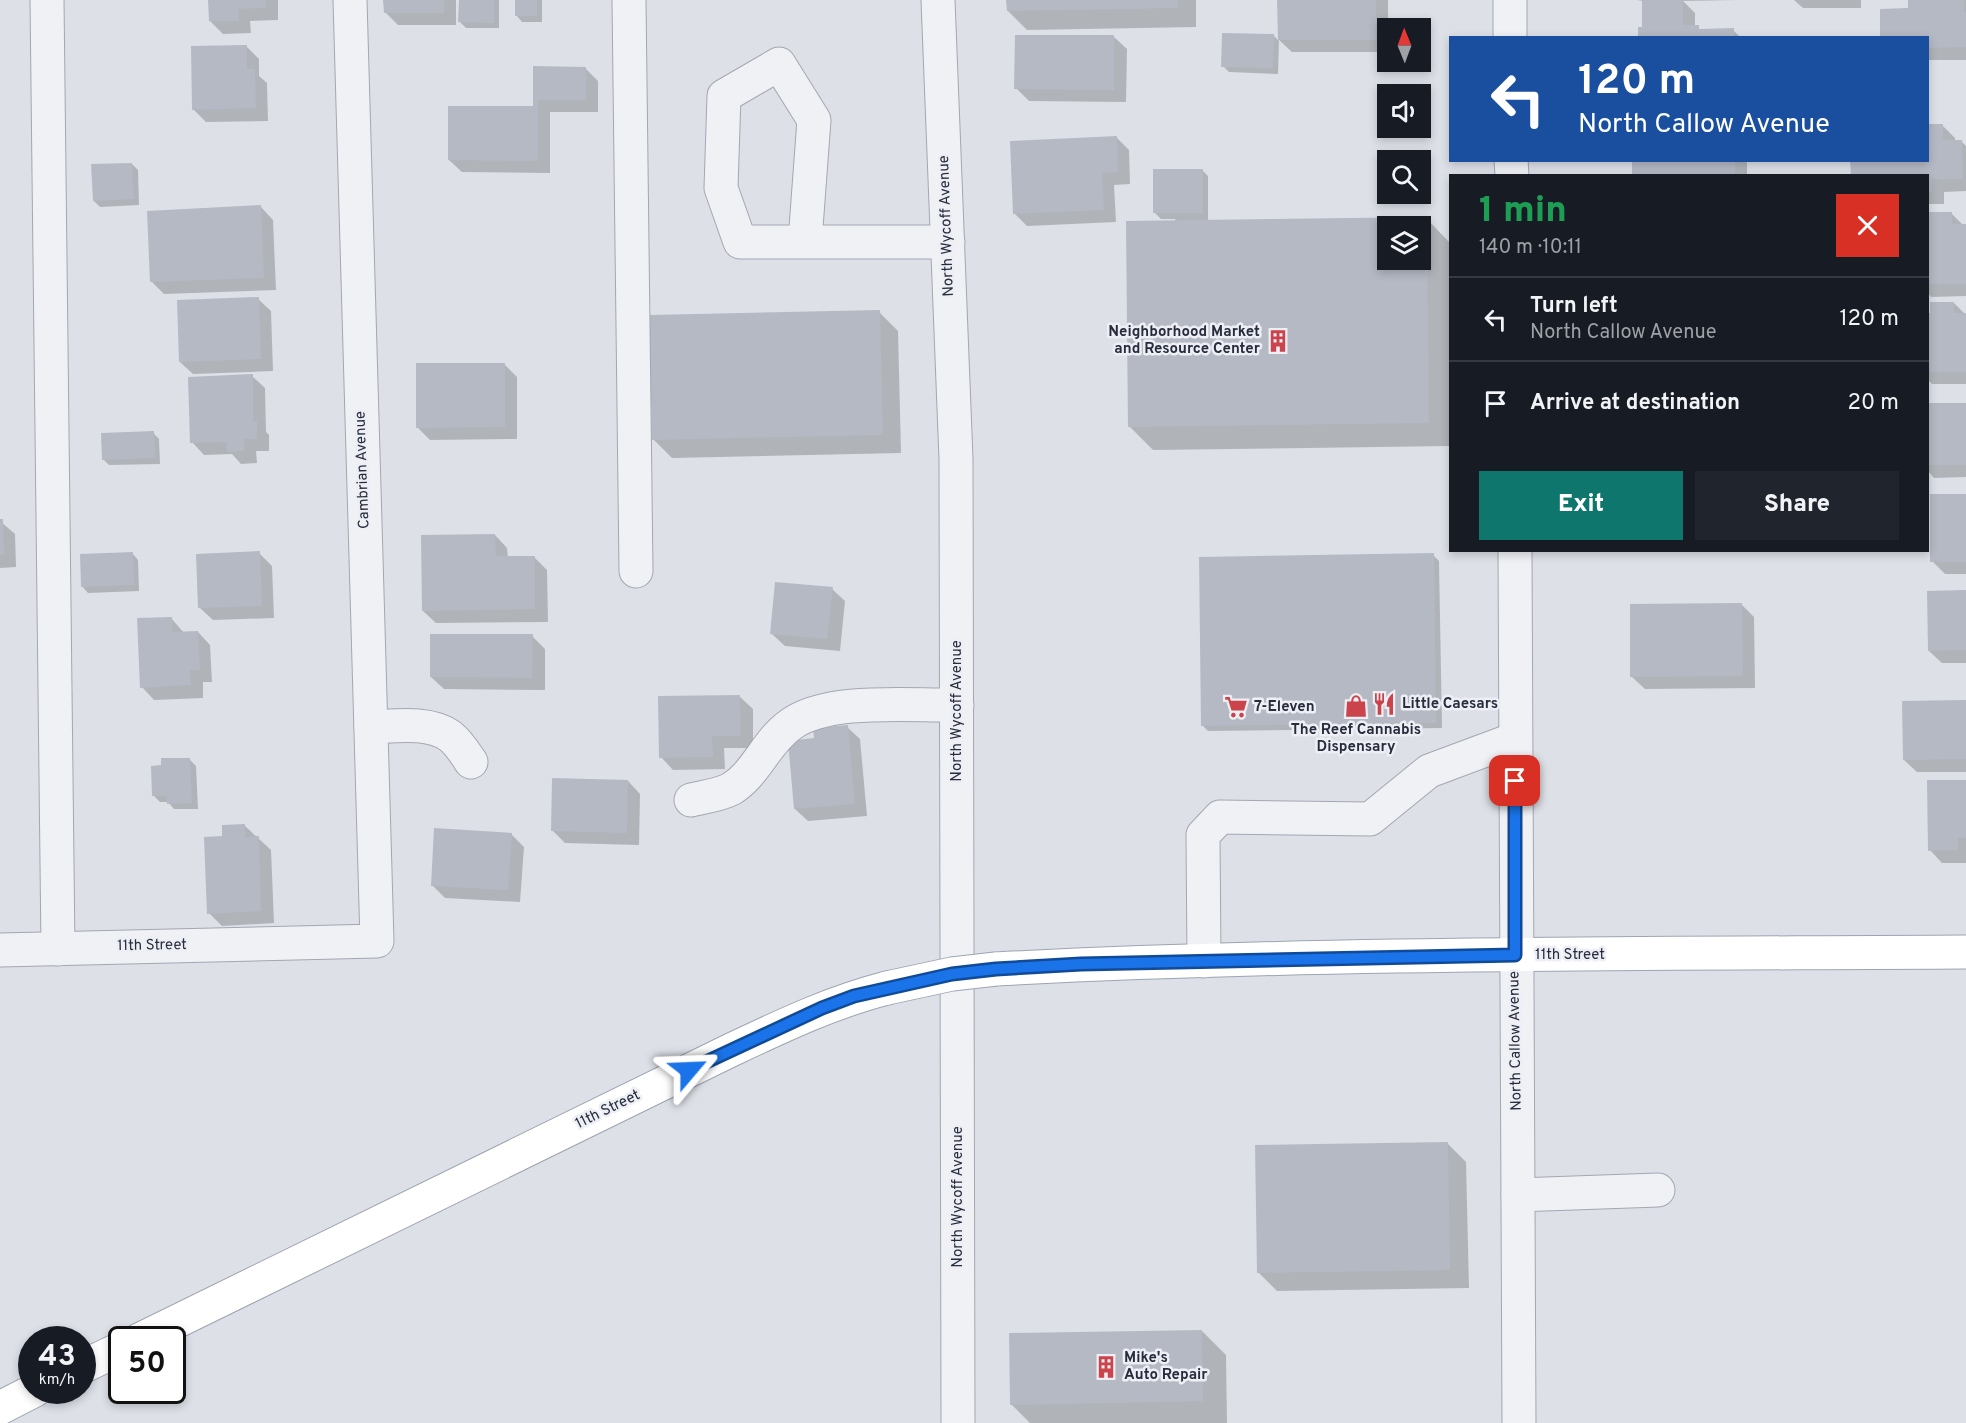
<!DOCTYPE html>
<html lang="en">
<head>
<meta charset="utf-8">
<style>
	body { margin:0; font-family:Overpass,sans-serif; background:#20242c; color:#f1f3f6; height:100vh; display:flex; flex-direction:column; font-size:22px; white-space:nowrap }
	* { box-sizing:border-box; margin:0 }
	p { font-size:20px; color:#9ea1a6 }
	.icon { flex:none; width:33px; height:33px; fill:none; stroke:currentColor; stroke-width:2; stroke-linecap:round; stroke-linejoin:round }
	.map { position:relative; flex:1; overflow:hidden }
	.details { position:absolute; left:1449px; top:174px; width:480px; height:378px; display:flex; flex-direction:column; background:#171b24; border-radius:0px; box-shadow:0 3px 9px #0003 }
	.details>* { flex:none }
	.hud { position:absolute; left:1449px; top:36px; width:480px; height:126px; border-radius:0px; box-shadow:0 3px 9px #0003; background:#1a4fa0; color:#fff; overflow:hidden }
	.needle { width:39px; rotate:359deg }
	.buttons { position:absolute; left:1377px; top:18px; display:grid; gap:12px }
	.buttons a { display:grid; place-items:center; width:54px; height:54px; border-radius:0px; background:#171b24; box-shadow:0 3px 9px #0003; font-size:30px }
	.speed { position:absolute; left:18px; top:1326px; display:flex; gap:12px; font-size:30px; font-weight:700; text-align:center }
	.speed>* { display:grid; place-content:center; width:78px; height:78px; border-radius:50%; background:#171b24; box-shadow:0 3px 9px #0003; line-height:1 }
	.speed small { font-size:15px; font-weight:400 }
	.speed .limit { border:3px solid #111; border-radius:9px; background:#fff; color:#111 }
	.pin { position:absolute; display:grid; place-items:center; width:51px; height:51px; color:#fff; margin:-26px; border-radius:12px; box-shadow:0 3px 9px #0006 }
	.me { position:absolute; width:66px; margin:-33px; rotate:64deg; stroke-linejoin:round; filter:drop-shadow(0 0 4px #0008) }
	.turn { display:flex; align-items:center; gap:21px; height:126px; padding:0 30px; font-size:27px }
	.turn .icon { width:78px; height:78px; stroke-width:2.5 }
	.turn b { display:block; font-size:42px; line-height:51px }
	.round { display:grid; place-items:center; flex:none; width:63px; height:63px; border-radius:0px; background:#20242c }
	.overview { display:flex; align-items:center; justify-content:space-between; height:102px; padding:0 30px }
	h1 { font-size:36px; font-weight:800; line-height:45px; color:#1e9e55 }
	.button { display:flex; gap:12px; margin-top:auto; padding:12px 30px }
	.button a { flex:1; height:69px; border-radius:0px; background:#0f766e; color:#fff; font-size:24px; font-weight:800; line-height:69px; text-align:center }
	.button a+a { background:#20242c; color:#f1f3f6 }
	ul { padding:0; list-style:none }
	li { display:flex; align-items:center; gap:18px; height:84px; padding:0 30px; border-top:2px solid #363941 }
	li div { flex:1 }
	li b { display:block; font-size:22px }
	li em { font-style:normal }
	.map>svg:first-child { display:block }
	.shadow { fill:#0003; fill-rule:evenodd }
	.building { fill:#b5b9c4; fill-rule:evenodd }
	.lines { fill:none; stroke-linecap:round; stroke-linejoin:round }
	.minor-casing { stroke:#a3a7b1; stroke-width:35 }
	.major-casing { stroke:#9da4b2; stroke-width:35 }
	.minor { stroke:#f0f1f5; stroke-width:33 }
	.major { stroke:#fff; stroke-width:33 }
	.major-bridge-casing { stroke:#9da4b2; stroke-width:35; stroke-linecap:butt }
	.major-bridge { stroke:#fff; stroke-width:33 }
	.route-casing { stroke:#114b97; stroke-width:15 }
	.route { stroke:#1a73e8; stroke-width:10 }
	.labels { text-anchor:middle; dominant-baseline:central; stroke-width:5; stroke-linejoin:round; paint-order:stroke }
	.street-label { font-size:15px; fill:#272d3d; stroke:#edeff5 }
	.poi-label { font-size:15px; font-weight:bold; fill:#272d3d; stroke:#edeff5; text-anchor:start }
</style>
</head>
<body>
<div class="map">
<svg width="1966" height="1423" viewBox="0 0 1966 1423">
	<rect width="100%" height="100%" fill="#dde0e7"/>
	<g class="shadow">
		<path d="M 209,0 L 278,0 L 278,20 L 250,21 L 251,33 L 223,34 L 210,21 Z"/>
		<path d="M 385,0 L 456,0 L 456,25 L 398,25 L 385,12 Z"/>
		<path d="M 460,0 L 499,0 L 499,28 L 466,28 L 460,22 Z"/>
		<path d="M 516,0 L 542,0 L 542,22 L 522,22 L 516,15 Z"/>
		<path d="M 1008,0 L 1196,0 L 1196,27 L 1027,30 L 1008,11 Z"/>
		<path d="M 1279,0 L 1388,0 L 1388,52 L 1292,52 L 1279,40 L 1278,74 L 1229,72 L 1223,66 L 1273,35 L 1279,41 Z"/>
		<path d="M 1636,0 L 1737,0 L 1683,1 L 1695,13 L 1695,27 L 1702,30 L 1733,30 L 1741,38 L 1640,38 L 1644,28 L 1644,1 Z"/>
		<path d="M 1794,0 L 1861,0 L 1861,8 L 1803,8 Z"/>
		<path d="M 1909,0 L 1966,0 L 1966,60 L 1928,60 L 1928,38 L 1910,10 Z"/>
		<path d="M 1114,37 L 1127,49 L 1126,102 L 1029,101 L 1016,88 Z"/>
		<path d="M 246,46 L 259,59 L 259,76 L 267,83 L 268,121 L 206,122 L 193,109 Z"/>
		<path d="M 535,68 L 585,68 L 598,81 L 598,112 L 550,112 L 550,173 L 462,172 L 449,160 L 534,107 Z"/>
		<path d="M 1928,126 L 1943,126 L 1955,138 L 1955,142 L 1962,142 L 1966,146 L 1966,191 L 1944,192 L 1944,204 L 1928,204 Z"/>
		<path d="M 1117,138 L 1129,150 L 1130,184 L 1114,185 L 1116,222 L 1027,226 L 1014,213 Z"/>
		<path d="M 1633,160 L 1745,160 L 1747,163 L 1747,176 L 1634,176 Z"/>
		<path d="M 132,164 L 138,170 L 139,205 L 100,207 L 94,201 Z"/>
		<path d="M 1202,170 L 1208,176 L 1208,221 L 1426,218 L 1450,243 L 1450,446 L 1153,450 L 1129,426 L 1176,222 L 1175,219 L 1161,219 L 1155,213 ZM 1388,226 L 1420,226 L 1420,260 L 1388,260 Z"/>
		<path d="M 261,207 L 273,220 L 276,290 L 164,294 L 151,281 Z"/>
		<path d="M 1928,214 L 1952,214 L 1963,225 L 1966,225 L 1966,296 L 1931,297 L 1928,293 Z"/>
		<path d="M 258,299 L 271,311 L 273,371 L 193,374 L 180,362 Z"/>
		<path d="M 1954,303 L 1966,315 L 1966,384 L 1932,384 L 1928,380 L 1928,315 L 1932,315 Z"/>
		<path d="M 879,312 L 898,331 L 901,453 L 672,458 L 653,439 Z"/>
		<path d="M 504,364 L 517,377 L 517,439 L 430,440 L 418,428 Z"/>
		<path d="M 252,376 L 265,388 L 266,432 L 269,435 L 269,451 L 256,451 L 257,463 L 241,464 L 232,454 L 204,455 L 192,442 Z"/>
		<path d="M 1928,405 L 1966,405 L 1966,477 L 1934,478 L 1928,471 Z"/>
		<path d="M 153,433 L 159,439 L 160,464 L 109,465 L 103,459 Z"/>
		<path d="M 1966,496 L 1966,574 L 1945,574 L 1932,561 Z"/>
		<path d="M 0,521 L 15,534 L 16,567 L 0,568 Z"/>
		<path d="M 495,535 L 507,548 L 508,558 L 534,557 L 547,570 L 548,622 L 436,623 L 423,611 Z"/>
		<path d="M 132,553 L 138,560 L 139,591 L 88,593 L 82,586 Z"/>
		<path d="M 259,553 L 272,566 L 274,618 L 213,620 L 200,608 Z"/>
		<path d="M 1433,555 L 1439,561 L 1442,728 L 1208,731 L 1202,725 Z"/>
		<path d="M 832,589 L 845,601 L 840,651 L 785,646 L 772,634 Z"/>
		<path d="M 1966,591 L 1966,663 L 1942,663 L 1929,651 Z"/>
		<path d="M 1742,605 L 1754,617 L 1755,688 L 1645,689 L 1632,677 Z"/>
		<path d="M 171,618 L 184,633 L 198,632 L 210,645 L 212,682 L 203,682 L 203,698 L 154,700 L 142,687 Z"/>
		<path d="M 532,636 L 545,649 L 545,690 L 444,689 L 431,677 Z"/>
		<path d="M 740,697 L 753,709 L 753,748 L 724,748 L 725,769 L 673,770 L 661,757 Z"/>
		<path d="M 1966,702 L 1966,772 L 1917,772 L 1904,760 Z"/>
		<path d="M 847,727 L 860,739 L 867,816 L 808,821 L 795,809 L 815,740 Z"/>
		<path d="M 190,760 L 196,766 L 198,809 L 174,809 L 168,802 L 160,802 L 154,796 Z"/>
		<path d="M 628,781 L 640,794 L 639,845 L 565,843 L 552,830 Z"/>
		<path d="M 1966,782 L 1966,863 L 1942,863 L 1930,850 Z"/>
		<path d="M 245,826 L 271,850 L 274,923 L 222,926 L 209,913 L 223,838 Z"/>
		<path d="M 511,834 L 524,847 L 520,902 L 445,898 L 432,885 Z"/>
		<path d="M 1448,1144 L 1466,1162 L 1469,1288 L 1277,1291 L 1258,1272 Z"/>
		<path d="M 1202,1331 L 1226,1355 L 1227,1423 L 1030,1423 L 1011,1404 Z"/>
	</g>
	<g class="building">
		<path d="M 208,0 L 266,0 L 266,8 L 238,9 L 239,21 L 209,21 Z"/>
		<path d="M 383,0 L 444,0 L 444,13 L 384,13 Z"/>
		<path d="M 459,0 L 494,0 L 494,23 L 458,22 Z"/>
		<rect x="515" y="0" width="22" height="16"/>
		<path d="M 1006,0 L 1178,0 L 1178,8 L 1007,11 Z"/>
		<path d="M 1277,0 L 1376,0 L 1376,40 L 1278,40 Z"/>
		<path d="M 1642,0 L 1683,0 L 1683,25 L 1699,25 L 1699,29 L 1734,28 L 1734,38 L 1638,38 L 1638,27 L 1642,27 Z"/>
		<path d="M 1908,0 L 1964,0 L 1964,12 L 1966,12 L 1966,47 L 1928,48 L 1928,38 L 1880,38 L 1880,9 L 1908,8 Z"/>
		<path d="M 1222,33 L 1274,34 L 1273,68 L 1221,67 Z"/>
		<path d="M 1015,35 L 1114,35 L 1114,90 L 1014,89 Z"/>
		<path d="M 247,45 L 247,69 L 255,69 L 256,108 L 192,110 L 191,46 Z"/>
		<path d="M 533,66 L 586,67 L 586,100 L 538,100 L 538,161 L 448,160 L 448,106 L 533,106 Z"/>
		<path d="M 1928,124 L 1943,124 L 1943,140 L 1962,140 L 1963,179 L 1932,179 L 1932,192 L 1928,192 L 1928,176 L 1851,176 L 1850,160 L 1928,160 Z"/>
		<path d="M 1117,136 L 1118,172 L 1102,173 L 1104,210 L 1013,214 L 1010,141 Z"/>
		<rect x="1632" y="160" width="103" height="16"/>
		<path d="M 132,163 L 134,199 L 93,201 L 91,164 Z"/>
		<rect x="1153" y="169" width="50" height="44"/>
		<path d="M 261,205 L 264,278 L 150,282 L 147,211 Z"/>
		<path d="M 1928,212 L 1952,212 L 1952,224 L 1966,224 L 1966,284 L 1928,284 Z"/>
		<path d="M 1427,217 L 1429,423 L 1128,427 L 1126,221 ZM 1388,226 L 1420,226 L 1420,260 L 1388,260 Z"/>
		<path d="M 259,297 L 261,359 L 179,362 L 177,300 Z"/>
		<path d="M 1930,302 L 1954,302 L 1954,313 L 1966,313 L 1966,372 L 1928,372 L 1928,313 L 1930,313 Z"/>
		<path d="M 880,310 L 883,435 L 652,440 L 649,315 Z"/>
		<path d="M 416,363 L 505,363 L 505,427 L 416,428 Z"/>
		<path d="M 253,374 L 253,421 L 257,421 L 257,439 L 244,439 L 244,451 L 227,452 L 226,442 L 190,443 L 188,377 Z"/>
		<rect x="1928" y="403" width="38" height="62"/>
		<path d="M 154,431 L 155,458 L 102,460 L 101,433 Z"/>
		<rect x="1930" y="494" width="36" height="68"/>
		<path d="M 0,519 L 3,519 L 4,555 L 0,555 Z"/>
		<path d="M 495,534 L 496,556 L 535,556 L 535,609 L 422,611 L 421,535 Z"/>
		<path d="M 260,551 L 262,606 L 198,608 L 196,554 Z"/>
		<path d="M 133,552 L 134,585 L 81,587 L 80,554 Z"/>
		<path d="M 1434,553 L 1436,723 L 1201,726 L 1199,557 Z"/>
		<path d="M 775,582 L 833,587 L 827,639 L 770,634 Z"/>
		<path d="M 1966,590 L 1966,650 L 1928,651 L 1927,591 Z"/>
		<path d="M 1742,603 L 1743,676 L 1630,677 L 1630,604 Z"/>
		<path d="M 172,617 L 172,632 L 198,631 L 200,670 L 190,670 L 191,685 L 140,688 L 137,618 Z"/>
		<path d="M 430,634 L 533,634 L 532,678 L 430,677 Z"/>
		<path d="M 740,695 L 741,736 L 712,736 L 713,757 L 659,758 L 658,696 Z"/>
		<path d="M 1966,700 L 1966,759 L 1903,760 L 1902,701 Z"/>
		<path d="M 848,725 L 855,804 L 794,809 L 788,741 L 814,738 L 813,728 Z"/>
		<path d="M 161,758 L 190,758 L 192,803 L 167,804 L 166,796 L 152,796 L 151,766 L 161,765 Z"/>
		<path d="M 552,778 L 628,780 L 627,833 L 551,831 Z"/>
		<path d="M 1927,780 L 1966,780 L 1966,838 L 1958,838 L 1958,850 L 1928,851 Z"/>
		<path d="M 245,824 L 245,837 L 259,836 L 261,911 L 207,914 L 204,837 L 222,836 L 222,825 Z"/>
		<path d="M 434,828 L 512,833 L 508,890 L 431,886 Z"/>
		<path d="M 1448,1142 L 1450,1270 L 1257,1273 L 1255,1145 Z"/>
		<path d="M 1202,1330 L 1203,1401 L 1010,1405 L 1009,1333 Z"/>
	</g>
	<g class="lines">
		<g class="minor-casing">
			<g id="minor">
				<path d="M 47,0 L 58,949"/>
				<path d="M 629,0 L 636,571"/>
				<path d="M 938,0 L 956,459 L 958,1423"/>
				<path d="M 1510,0 L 1510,38"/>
				<path d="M 1511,160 L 1512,176"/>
				<path d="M 805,241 L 814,120 L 779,64 L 724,96 L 721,188 L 740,242 L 948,242"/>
				<path d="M 1515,550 L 1519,1423"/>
				<path d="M 371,727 C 396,726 429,721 450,736 C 459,743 465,753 471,762"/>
				<path d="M 691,800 C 703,797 720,795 731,789 C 756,774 766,742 790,725 C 827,697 911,706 957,705"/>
				<path d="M 0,950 L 377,941 L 350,0"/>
				<path d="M 1204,961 L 1203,835 L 1220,817 L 1370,819 L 1429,771 L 1515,739"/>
				<path d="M 1518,1195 L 1658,1190"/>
			</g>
		</g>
		<g class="major-casing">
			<g id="major">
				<path d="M 996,969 C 1319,952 1643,954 1966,952"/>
				<path d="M 139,1340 L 731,1050 C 782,1026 832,1002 887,988"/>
				<path d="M 82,1367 L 122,1348"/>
				<path d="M 0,1408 L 35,1390"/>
			</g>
		</g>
		<use href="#minor" class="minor"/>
		<use href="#major" class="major"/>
		<g class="major-bridge-casing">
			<path id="major-bridge" d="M 887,988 L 952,974 L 996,969"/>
		</g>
		<use href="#major-bridge" class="major-bridge"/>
	</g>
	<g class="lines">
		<g class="route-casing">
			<path id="route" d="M 689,1070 L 822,1008 L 854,996 L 952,974 L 996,969 L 1081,964 L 1515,955 L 1515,781"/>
		</g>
		<use href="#route" class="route"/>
	</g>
	<defs>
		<g id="building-bare" transform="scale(1.8)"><path d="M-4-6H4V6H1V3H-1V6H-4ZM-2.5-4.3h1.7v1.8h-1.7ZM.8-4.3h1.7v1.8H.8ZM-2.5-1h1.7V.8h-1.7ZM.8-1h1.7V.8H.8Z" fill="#cb434b" stroke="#edeff5" stroke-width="2.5" paint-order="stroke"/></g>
		<g id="restaurant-bare" transform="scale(1.8)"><path d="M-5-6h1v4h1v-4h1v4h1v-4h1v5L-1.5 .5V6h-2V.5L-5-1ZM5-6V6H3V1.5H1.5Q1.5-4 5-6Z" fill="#cb434b" stroke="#edeff5" stroke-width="2.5" paint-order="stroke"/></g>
		<g id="shop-bare" transform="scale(1.8)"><path d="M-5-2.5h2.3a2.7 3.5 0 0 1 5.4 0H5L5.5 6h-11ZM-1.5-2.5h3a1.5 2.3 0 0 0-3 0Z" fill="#cb434b" stroke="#edeff5" stroke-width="2.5" paint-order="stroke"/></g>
		<g id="supermarket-bare" transform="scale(1.8)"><path d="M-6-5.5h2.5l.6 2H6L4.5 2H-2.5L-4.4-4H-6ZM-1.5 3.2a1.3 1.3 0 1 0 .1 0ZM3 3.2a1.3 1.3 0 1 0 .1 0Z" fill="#cb434b" stroke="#edeff5" stroke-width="2.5" paint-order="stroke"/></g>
	</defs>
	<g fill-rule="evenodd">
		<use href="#building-bare" x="1278" y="341"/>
		<use href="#restaurant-bare" x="1384" y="704"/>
		<use href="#shop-bare" x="1356" y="706"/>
		<use href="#supermarket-bare" x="1236" y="707"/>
		<use href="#building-bare" x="1106" y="1367"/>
	</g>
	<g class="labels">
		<g class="street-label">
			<text transform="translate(947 226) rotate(-92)">North Wycoff Avenue</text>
			<text transform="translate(363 470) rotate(-92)">Cambrian Avenue</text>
			<text transform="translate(957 711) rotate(-90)">North Wycoff Avenue</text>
			<text transform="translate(152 946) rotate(-1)">11th Street</text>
			<text x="1570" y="955">11th Street</text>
			<text transform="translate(1516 1041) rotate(-91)">North Callow Avenue</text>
			<text transform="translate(608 1110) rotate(-26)">11th Street</text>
			<text transform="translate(958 1197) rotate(-90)">North Wycoff Avenue</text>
		</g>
		<g class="poi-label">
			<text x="1260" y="332" text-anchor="end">Neighborhood Market<tspan x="1260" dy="17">and Resource Center</tspan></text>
			<text x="1402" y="704">Little Caesars</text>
			<text x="1254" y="707">7-Eleven</text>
			<text x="1356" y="730" text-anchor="middle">The Reef Cannabis<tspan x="1356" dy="17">Dispensary</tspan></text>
			<text x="1124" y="1358">Mike's<tspan x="1124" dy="17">Auto Repair</tspan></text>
		</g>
	</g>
</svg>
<div class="buttons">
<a><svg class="needle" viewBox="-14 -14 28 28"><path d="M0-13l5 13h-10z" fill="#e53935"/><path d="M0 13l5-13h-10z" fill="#9ea1a6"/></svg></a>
<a><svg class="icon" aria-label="sound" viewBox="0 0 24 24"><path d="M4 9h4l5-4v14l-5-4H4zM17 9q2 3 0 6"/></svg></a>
<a><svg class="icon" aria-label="search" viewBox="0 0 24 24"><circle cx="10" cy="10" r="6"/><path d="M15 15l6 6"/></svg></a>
<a><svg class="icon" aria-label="layers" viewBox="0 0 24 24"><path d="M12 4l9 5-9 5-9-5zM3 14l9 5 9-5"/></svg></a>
</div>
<div class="speed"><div>43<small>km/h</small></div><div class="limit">50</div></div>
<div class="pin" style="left:1515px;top:781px;background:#d93025"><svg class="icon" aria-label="arrive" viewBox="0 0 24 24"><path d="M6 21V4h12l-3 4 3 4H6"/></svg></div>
<svg class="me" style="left:689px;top:1070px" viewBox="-20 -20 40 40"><path d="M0-17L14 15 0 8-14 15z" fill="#1a73e8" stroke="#fff" stroke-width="4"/></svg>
<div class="hud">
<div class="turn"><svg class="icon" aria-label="left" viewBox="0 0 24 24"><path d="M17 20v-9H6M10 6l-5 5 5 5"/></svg><div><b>120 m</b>North Callow Avenue</div></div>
</div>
<section class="details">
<div class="overview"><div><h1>1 min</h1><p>140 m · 10:11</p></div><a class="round" style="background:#d93025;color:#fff"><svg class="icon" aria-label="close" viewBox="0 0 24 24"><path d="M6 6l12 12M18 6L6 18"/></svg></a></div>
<ul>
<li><svg class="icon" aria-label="left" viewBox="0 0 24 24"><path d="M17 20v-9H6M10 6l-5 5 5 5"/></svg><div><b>Turn left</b><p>North Callow Avenue</p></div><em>120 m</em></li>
<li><svg class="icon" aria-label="arrive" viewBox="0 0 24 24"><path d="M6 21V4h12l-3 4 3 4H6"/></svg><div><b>Arrive at destination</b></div><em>20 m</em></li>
</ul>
<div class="button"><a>Exit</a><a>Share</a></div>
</section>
</div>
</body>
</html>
